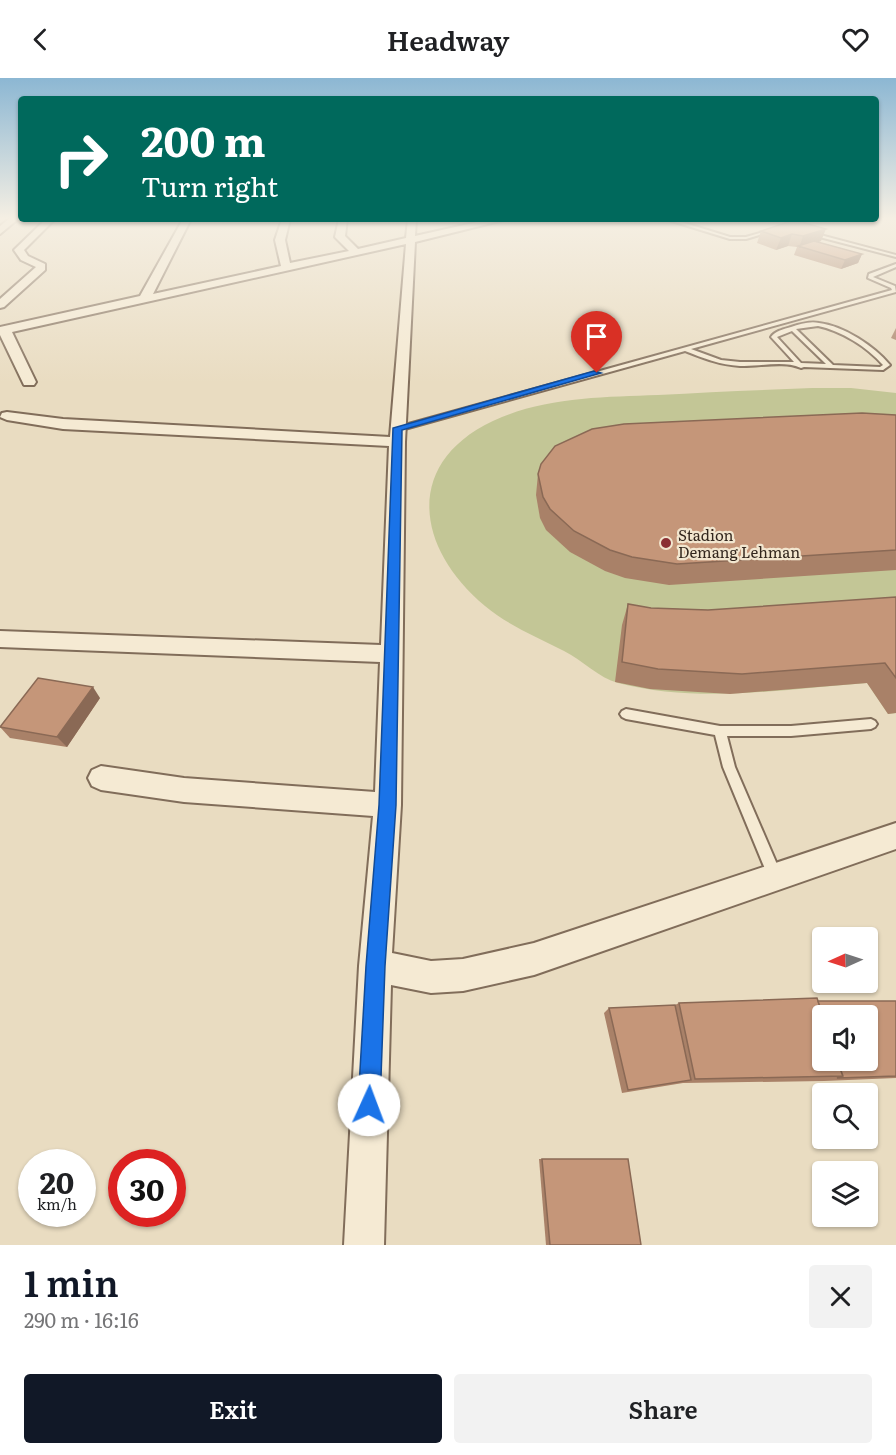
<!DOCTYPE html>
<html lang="en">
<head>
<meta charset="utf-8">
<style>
	body { margin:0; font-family:Literata,serif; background:#f2f2f2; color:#202124; height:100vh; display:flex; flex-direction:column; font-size:22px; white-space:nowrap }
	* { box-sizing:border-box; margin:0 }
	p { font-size:20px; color:#757577 }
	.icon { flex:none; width:33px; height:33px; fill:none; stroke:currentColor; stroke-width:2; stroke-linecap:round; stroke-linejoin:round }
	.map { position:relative; height:1167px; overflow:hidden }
	.sheet { display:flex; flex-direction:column; background:#fff; flex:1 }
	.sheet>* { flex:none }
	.top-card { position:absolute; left:18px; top:18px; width:861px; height:126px; border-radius:6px; box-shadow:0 2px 4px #0004; background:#00695c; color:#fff; overflow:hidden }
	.needle { width:39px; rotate:267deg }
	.fabs { position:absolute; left:812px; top:849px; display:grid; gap:12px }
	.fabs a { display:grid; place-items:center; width:66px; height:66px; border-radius:6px; background:#fff; box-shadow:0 2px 4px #0004; font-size:30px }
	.speed { position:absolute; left:18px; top:1071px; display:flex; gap:12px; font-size:30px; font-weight:700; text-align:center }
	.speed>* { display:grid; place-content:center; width:78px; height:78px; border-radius:50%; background:#fff; box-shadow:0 2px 4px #0004; line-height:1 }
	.speed small { font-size:15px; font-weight:400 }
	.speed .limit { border:9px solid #d22; background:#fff; color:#111 }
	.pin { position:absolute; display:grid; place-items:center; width:51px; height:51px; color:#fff; margin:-62px -26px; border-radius:50% 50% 50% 0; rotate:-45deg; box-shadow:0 0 6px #0007 }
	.pin .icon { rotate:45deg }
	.me { position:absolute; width:66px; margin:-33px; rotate:2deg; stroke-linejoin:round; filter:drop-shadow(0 0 4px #0008) }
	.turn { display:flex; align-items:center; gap:21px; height:126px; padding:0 24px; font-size:27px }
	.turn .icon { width:78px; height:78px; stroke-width:2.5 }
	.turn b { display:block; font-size:42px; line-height:51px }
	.round { display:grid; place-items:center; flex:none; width:63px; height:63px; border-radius:6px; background:#f2f2f2 }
	.summary { display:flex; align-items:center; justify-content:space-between; height:102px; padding:0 24px }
	h1 { font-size:36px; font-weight:600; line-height:45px; color:#111827 }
	.primary-button { display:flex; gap:12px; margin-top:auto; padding:12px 24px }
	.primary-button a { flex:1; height:69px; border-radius:6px; background:#111827; color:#fff; font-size:24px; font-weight:600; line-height:69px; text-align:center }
	.primary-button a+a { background:#f2f2f2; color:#202124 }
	header { display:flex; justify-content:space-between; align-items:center; height:78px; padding:0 24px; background:#fff; font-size:27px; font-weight:600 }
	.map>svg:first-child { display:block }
	.green { fill:#c3c696 }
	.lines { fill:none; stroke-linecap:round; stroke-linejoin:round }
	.lane-casing { stroke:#816d5a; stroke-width:4 }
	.street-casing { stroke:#816d5a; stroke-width:4 }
	.lane { fill:#f5ead3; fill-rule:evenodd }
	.street { fill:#f5ead3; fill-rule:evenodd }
	.wall { fill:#a98168 }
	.shaded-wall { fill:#8a6955 }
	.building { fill:#c59679; stroke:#8a6955; stroke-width:1.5 }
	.route { fill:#1a73e8; stroke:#114b97; stroke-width:1.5 }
	.poi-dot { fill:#8b2f33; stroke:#f2e6cf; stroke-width:2 }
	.labels { text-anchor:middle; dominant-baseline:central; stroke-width:4.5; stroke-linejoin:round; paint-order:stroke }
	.poi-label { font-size:15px; fill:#32261d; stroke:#f2e6cf; text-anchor:start }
</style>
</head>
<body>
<header><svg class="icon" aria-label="back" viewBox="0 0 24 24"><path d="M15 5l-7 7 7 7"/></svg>Headway<svg class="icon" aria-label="heart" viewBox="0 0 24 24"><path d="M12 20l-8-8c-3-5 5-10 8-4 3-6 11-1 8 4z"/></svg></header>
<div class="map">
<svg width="896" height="1167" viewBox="0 0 896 1167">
	<rect width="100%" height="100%" fill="#e9dcc1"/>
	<path class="green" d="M 812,310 L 851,310 L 896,315 L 896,635 L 888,636 L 867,605 C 785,611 699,626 618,605 C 599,600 582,582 564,573 C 537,559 509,548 485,528 C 412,467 404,379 502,339 C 551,319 605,319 658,317 C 709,314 760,312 812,310 Z"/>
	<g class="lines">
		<g class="lane-casing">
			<g id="lane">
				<path d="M 665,141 L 672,141 L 730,159 L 746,159 L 774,151 L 776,152 L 746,161 L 730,161 Z"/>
				<path d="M 804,141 L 810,141 L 789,149 L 786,148 Z"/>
				<path d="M 809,154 L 896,177 L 896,179 L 808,156 Z"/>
				<path d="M 896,186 L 896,189 L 873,199 L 895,208 L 896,214 L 691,271 L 721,282 L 740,284 L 794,284 L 771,259 C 775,253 784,251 791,249 C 800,246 810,243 819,245 C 844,248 874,268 890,287 L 883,292 L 804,289 L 801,290 C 783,282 759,289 740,288 C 720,287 703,280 685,273 L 401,352 L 394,350 L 892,212 L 891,210 L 868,200 L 869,196 ZM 818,248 C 842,253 867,269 883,287 L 880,289 L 833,287 L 796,251 ZM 792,253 L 826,286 L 801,285 L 777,259 Z"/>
				<path d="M 626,631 L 720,648 L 791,648 L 871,641 L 875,643 L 877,646 L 875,649 L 871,651 L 791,658 L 727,658 L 735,689 L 782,798 L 780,803 L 775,805 L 770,803 L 723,689 L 715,657 L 626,641 L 622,639 L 620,636 L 622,633 Z"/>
			</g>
		</g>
		<g class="street-casing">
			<g id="street">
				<path d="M 9,141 L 18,141 L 0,156 L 0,148 Z"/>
				<path d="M 46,141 L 55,141 L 24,172 L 28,178 L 45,186 L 45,192 L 4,229 L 0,230 L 0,221 L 36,189 L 21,182 L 14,172 Z"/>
				<path d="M 183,141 L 191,141 L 153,216 L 281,188 L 275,162 L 282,141 L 290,141 L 285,162 L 290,185 L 349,173 L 335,159 L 339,141 L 347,141 L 345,158 L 358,171 L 406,160 L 408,141 L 416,141 L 415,158 L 491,141 L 508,141 L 415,164 L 405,364 L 401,727 L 392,875 L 431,883 L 463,881 L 534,865 L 896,745 L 896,771 L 534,897 L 463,913 L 431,915 L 391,907 L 384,1167 L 344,1167 L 359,888 L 373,738 L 184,724 L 101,712 L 92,708 L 88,700 L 92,692 L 101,688 L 184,700 L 375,714 L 380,584 L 0,569 L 0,553 L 381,567 L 389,368 L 63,351 L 7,342 L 0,339 L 2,335 L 7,334 L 63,341 L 390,359 L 406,166 L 12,254 L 36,304 L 34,307 L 24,307 L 0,257 L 0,249 L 140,218 Z"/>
			</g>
		</g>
		<use href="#lane" class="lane"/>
		<use href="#street" class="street"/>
	</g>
	<g class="wall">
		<path d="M 794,142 L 821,163 L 818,164 L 862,176 L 858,185 L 841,191 L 794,177 L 797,169 L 788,168 L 776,172 L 757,165 L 761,153 Z"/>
		<path d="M 896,250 L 896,262 L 891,260 Z"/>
		<path d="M 896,337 L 896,492 L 669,507 L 625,500 L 605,493 L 570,474 L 546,452 L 540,440 L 536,417 L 538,396 Z"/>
		<path d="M 896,519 L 896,635 L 888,636 L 867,605 L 730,616 L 650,611 L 615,604 L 622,547 L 628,526 L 651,530 L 708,532 Z"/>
		<path d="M 100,620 L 67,669 L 10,660 L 0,649 Z"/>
		<path d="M 818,923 L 896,923 L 896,1000 L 824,1003 L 683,1005 L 622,1015 L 604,935 L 609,930 L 675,927 L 679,925 Z"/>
		<path d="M 539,1081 L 628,1081 L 641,1167 L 546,1167 Z"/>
	</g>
	<g class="shaded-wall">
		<path d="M 826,151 L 821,163 L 799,170 L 803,158 Z"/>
		<path d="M 792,156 L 788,168 L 776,172 L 781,160 Z"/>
		<path d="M 862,176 L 858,185 L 841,191 L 845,182 Z"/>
		<path d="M 93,609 L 100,620 L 67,669 L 57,659 Z"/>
	</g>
	<g class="building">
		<path d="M 794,142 L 826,151 L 803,158 L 792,156 L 781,160 L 761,153 Z"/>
		<path d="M 814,163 L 862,176 L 845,182 L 798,168 Z"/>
		<path d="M 862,335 L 896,337 L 896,472 L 677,486 L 632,479 L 610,472 L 574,453 L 550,431 L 543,419 L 538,396 L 541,386 L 555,368 L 592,351 L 624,346 Z"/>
		<path d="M 896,519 L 896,600 L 885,585 L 742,596 L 658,591 L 622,584 L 628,526 L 651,530 L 708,532 Z"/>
		<path d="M 38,600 L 93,609 L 57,659 L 0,649 Z"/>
		<path d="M 817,920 L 823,938 L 822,982 L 837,982 L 843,998 L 695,1001 L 679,925 Z"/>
		<path d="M 818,923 L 896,923 L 896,998 L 837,1000 L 843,998 L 837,982 L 867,982 L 867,938 L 823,938 Z"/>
		<path d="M 675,927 L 691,1002 L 628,1012 L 609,930 Z"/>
		<path d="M 542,1081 L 628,1081 L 641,1167 L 550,1167 Z"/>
	</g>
	<linearGradient id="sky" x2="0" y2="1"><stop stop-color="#8cb7d3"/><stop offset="0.46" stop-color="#f5efe3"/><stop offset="1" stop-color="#f5efe3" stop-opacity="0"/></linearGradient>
	<rect width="896" height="305" fill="url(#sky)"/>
	<path class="route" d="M 594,293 L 601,295 L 402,352 L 396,727 L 385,888 L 380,1027 L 377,1035 L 369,1038 L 362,1035 L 358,1027 L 366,888 L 379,727 L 393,350 Z"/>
	<circle class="poi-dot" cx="666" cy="465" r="6"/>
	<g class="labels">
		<g class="poi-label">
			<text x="678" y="456">Stadion<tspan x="678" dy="17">Demang Lehman</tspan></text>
		</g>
	</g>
</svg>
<div class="fabs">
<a><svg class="needle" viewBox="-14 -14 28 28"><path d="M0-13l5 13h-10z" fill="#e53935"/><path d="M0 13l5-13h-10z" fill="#757577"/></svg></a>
<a><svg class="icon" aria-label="sound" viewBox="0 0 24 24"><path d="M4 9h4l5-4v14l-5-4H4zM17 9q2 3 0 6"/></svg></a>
<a><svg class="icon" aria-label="search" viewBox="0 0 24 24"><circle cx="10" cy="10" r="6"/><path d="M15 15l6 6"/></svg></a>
<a><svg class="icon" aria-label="layers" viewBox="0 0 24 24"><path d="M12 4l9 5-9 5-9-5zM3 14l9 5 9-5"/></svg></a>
</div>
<div class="speed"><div>20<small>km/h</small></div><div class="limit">30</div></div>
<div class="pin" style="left:597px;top:295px;background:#d93025"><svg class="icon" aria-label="arrive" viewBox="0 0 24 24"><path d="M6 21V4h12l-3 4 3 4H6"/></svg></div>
<svg class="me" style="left:369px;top:1027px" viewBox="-20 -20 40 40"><circle r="19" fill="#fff"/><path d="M0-13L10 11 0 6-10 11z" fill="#1a73e8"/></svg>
<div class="top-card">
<div class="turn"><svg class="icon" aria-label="right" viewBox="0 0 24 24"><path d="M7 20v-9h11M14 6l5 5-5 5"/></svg><div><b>200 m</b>Turn right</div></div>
</div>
</div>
<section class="sheet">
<div class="summary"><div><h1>1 min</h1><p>290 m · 16:16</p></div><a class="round"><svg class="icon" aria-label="close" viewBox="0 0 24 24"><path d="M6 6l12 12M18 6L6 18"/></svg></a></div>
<div class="primary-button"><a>Exit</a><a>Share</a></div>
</section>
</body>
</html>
